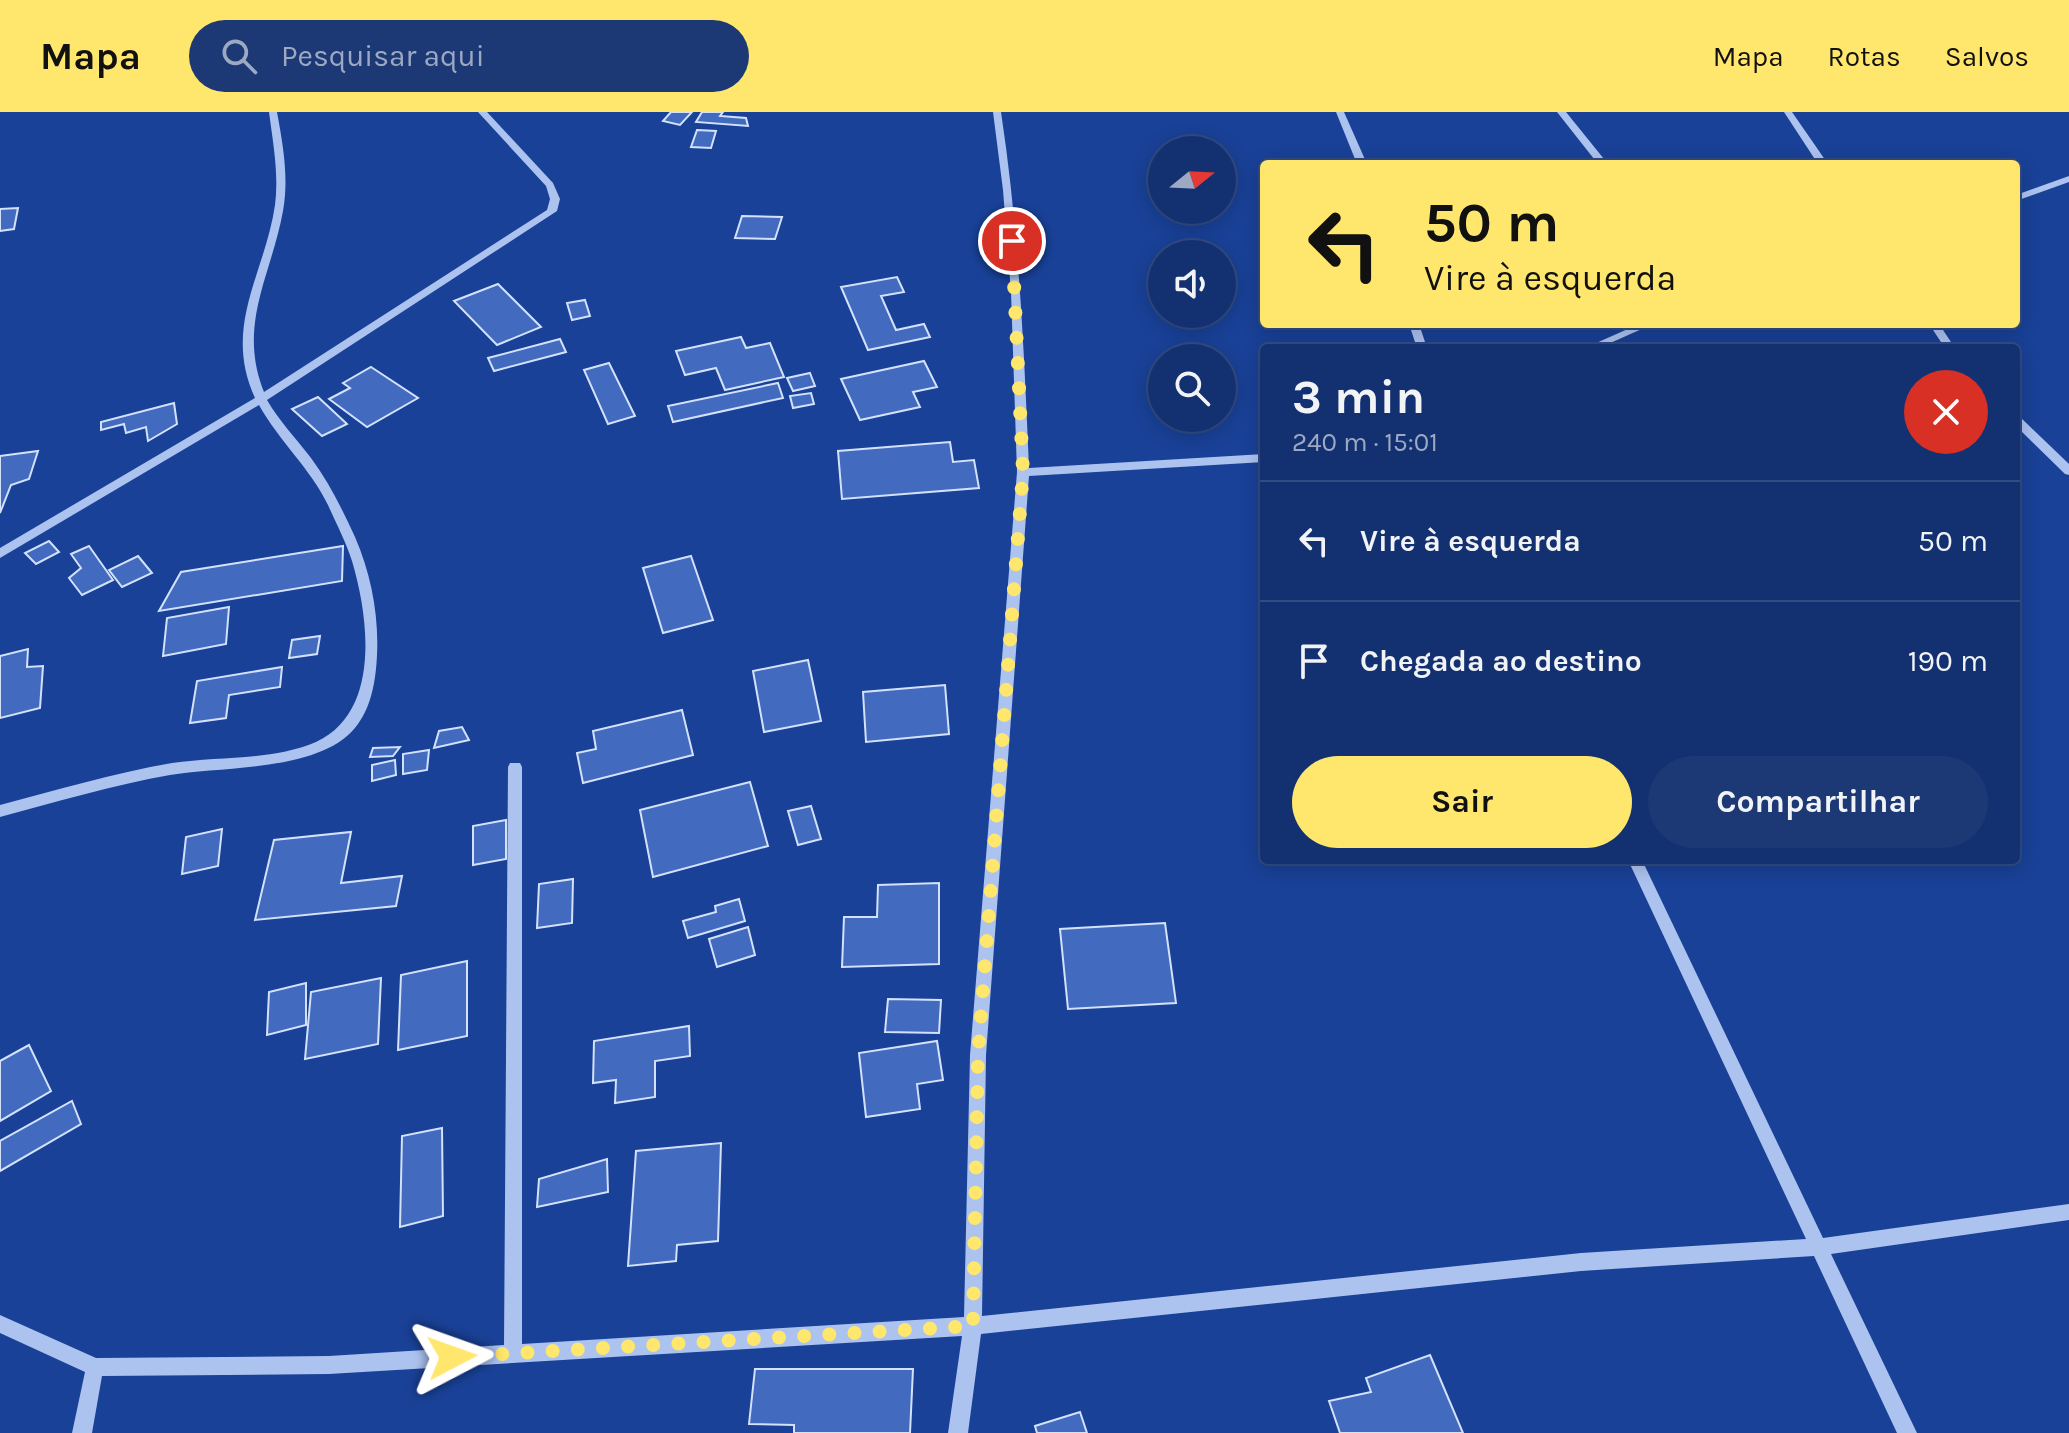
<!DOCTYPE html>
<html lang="pt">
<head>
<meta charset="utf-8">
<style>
	body { margin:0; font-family:Karla,sans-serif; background:#1c3976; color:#f1f3f6; height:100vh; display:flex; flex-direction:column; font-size:30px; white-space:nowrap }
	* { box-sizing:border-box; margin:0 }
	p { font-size:26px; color:#9da9c3 }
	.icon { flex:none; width:44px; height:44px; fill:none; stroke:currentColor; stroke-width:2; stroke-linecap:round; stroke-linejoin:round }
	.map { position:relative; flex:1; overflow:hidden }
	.panel { position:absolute; left:1260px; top:232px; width:760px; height:520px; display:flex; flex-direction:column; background:#133171; border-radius:8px; box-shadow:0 4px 20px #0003,0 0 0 2px #324c84 }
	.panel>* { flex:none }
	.hud { position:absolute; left:1260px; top:48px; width:760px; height:168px; border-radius:8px; box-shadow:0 4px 20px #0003,0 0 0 2px #324c84; background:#ffe66c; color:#111; overflow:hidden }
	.needle { width:52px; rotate:72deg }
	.controls { position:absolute; left:1148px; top:24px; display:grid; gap:16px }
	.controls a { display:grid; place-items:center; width:88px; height:88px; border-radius:50%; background:#133171; box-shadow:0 4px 20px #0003,0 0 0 2px #324c84; font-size:40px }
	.pin { position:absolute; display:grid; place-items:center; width:68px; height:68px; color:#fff; margin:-34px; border:4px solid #fff; border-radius:50%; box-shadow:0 2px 8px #0007 }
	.me { position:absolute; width:88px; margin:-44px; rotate:86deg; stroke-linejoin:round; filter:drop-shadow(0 0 6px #0008) }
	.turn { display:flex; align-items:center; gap:28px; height:168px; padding:0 32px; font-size:36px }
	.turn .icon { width:104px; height:104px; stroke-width:2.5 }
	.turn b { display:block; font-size:56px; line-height:68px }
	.round { display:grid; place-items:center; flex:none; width:84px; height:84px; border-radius:42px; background:#1c3976 }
	.overview { display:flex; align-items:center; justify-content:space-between; height:136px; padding:0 32px }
	h1 { font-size:48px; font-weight:700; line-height:60px }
	.cta { display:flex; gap:16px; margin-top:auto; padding:16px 32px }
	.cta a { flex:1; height:92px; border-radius:48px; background:#ffe66c; color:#111; font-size:32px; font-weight:700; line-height:92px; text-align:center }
	.cta a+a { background:#1c3976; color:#f1f3f6 }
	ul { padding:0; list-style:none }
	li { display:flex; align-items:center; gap:24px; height:120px; padding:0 32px; border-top:2px solid #324c84 }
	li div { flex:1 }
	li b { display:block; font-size:30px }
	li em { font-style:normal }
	header { display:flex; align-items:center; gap:48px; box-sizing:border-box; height:112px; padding:0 40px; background:#ffe66c; color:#111 }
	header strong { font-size:38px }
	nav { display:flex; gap:44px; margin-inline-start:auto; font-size:28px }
	.search { width:560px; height:72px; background:#1c3976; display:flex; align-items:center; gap:20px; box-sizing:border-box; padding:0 28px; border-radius:44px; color:#9da9c3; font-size:30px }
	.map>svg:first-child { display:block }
	.building { fill:#426abe; stroke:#d3e1fb; stroke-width:2 }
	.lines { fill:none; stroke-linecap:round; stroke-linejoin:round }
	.minor { fill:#acc3f0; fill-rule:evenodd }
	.route { stroke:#ffe66c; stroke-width:14; stroke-dasharray:0 25.2 }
</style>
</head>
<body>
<header>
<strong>Mapa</strong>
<div class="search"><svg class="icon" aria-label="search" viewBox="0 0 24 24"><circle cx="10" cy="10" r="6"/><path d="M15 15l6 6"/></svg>Pesquisar aqui</div>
<nav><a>Mapa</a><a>Rotas</a><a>Salvos</a></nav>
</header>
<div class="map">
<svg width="2069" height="1321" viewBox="0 0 2069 1321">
	<rect width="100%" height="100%" fill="#194197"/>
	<g class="building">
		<path d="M 671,0 L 692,0 L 680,13 L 663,9 Z"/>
		<path d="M 702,0 L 723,0 L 720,4 L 746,6 L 748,14 L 696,10 Z"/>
		<path d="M 697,18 L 716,19 L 711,36 L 691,35 Z"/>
		<path d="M 18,96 L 14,117 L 0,119 L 0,97 Z"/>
		<path d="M 742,104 L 782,105 L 775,127 L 735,126 Z"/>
		<path d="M 897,165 L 904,180 L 881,184 L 896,218 L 924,212 L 930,225 L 868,238 L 841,175 Z"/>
		<path d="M 498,172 L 541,215 L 497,233 L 454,189 Z"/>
		<path d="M 585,188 L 590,204 L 572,208 L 567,191 Z"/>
		<path d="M 741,225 L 746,236 L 770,231 L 784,265 L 725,278 L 716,256 L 685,263 L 676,239 Z"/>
		<path d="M 560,227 L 566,240 L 494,259 L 488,246 Z"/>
		<path d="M 924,249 L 937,275 L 913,280 L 920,295 L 860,308 L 841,267 Z"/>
		<path d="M 609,251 L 635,304 L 608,312 L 584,258 Z"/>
		<path d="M 371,255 L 418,286 L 367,315 L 329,287 L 350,276 L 343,271 Z"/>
		<path d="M 810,261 L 815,274 L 793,279 L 787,266 Z"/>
		<path d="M 778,271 L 783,286 L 673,310 L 668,294 Z"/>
		<path d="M 811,281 L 814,292 L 793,296 L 790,284 Z"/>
		<path d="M 318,285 L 347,312 L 322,324 L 292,297 Z"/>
		<path d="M 174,291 L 177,312 L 148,329 L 146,315 L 126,321 L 124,312 L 101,318 L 101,310 Z"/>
		<path d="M 950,330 L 953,350 L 974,348 L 979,376 L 842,387 L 838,339 Z"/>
		<path d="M 38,339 L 29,367 L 11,373 L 0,401 L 0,344 Z"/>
		<path d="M 49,429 L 59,440 L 36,452 L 25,441 Z"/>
		<path d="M 89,434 L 113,468 L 82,483 L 69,466 L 81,456 L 71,442 Z"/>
		<path d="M 343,434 L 342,469 L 159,499 L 181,460 Z"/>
		<path d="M 138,444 L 152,461 L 122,475 L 109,458 Z"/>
		<path d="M 691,444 L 713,508 L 663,521 L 643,456 Z"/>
		<path d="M 229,495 L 226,532 L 163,544 L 167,506 Z"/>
		<path d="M 320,524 L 317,542 L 289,546 L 292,528 Z"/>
		<path d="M 28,537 L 27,555 L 43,554 L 40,596 L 0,606 L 0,544 Z"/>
		<path d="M 808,548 L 821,609 L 764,620 L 753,559 Z"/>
		<path d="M 282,555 L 280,575 L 229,583 L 226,606 L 190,611 L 197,569 Z"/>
		<path d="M 945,573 L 949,622 L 866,630 L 863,580 Z"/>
		<path d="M 682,598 L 693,643 L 583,671 L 577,641 L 596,637 L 593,619 Z"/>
		<path d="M 462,615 L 469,628 L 434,636 L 439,619 Z"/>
		<path d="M 400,635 L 393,644 L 370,645 L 373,636 Z"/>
		<path d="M 429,638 L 427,658 L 403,662 L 403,642 Z"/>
		<path d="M 395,648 L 396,663 L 372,669 L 372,653 Z"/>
		<path d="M 750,670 L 768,734 L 653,765 L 640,698 Z"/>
		<path d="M 811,694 L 821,727 L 798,733 L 788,699 Z"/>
		<path d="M 506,708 L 506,747 L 473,753 L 473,714 Z"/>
		<path d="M 222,717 L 218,754 L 182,762 L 186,725 Z"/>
		<path d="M 351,720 L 341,771 L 402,764 L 396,794 L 255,808 L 274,728 Z"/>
		<path d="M 573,767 L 572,811 L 537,816 L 539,772 Z"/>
		<path d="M 939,771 L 939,852 L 842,855 L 844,805 L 877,805 L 878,773 Z"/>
		<path d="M 739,787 L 745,809 L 688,826 L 683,809 L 716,800 L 715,794 Z"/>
		<path d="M 1165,811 L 1176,891 L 1068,897 L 1060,817 Z"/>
		<path d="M 748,815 L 755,843 L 717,855 L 709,827 Z"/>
		<path d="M 467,849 L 467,924 L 398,938 L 401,863 Z"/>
		<path d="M 381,866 L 378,932 L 305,947 L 311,880 Z"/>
		<path d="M 306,871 L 306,913 L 267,923 L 269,880 Z"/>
		<path d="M 888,887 L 941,888 L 939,921 L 885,920 Z"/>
		<path d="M 689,914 L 690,944 L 655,949 L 655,985 L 615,991 L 616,968 L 593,971 L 594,929 Z"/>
		<path d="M 937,929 L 943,968 L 917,972 L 920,997 L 866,1005 L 859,941 Z"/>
		<path d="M 29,933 L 51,979 L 0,1009 L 0,949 Z"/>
		<path d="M 72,989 L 81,1012 L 0,1059 L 0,1029 Z"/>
		<path d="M 442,1016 L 443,1104 L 400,1115 L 402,1024 Z"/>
		<path d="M 721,1031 L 718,1129 L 677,1133 L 676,1149 L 628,1154 L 636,1039 Z"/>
		<path d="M 607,1047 L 608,1080 L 537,1095 L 539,1067 Z"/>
		<path d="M 1430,1243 L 1463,1321 L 1340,1321 L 1329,1289 L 1371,1280 L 1366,1266 Z"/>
		<path d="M 755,1257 L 913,1257 L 910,1321 L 794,1321 L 794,1313 L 749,1312 Z"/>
		<path d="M 1080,1300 L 1087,1321 L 1037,1321 L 1035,1314 Z"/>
	</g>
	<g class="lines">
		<g class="minor">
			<path d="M 269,0 L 277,0 C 283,33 289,66 283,99 C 271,165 237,212 264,280 L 547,98 L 550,87 L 546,74 L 478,0 L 487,0 L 553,71 L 560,87 L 557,99 L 267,288 C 279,309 296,326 311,346 C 329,370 342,397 355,425 C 371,462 379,503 377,543 C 376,566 372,593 358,612 C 325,660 223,654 170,663 C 113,673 56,690 0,705 L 0,693 C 57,678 114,661 172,651 C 219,644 271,649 316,630 C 381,600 369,506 352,449 C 346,430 336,411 328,393 C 310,356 279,329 259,293 L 0,446 L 0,436 L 255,286 C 222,214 265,162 275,93 C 279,62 273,31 269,0 Z"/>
			<path d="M 993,0 L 1001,0 C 1019,118 1024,237 1029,356 L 1264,342 L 1264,350 L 1029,364 L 986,943 L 982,1204 L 1581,1141 L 1806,1127 L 1628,748 L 1642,748 L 1823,1126 L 2069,1092 L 2069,1108 L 1831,1142 L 1917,1321 L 1897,1321 L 1814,1144 L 1581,1159 L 981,1222 L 968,1321 L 948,1321 L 962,1224 L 329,1262 L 102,1264 L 92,1321 L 72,1321 L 85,1260 L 0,1221 L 0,1203 L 96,1246 L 329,1244 L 504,1233 L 508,655 L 510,651 L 520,651 L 522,655 L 522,1232 L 964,1205 L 970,943 L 1017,360 L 1011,180 L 1003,78 Z"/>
			<path d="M 1336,0 L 1344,0 L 1367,52 L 1357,52 Z"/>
			<path d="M 1557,0 L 1566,0 L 1608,52 L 1598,52 Z"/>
			<path d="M 1784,0 L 1792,0 L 1828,52 L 1818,52 Z"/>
			<path d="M 2069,64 L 2069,70 L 2016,89 L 2016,83 Z"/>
			<path d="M 1409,212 L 1419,212 L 1427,236 L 1417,236 Z"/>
			<path d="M 1639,212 L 1653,212 L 1599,236 L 1585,236 Z"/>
			<path d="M 1929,212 L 1939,212 L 1955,236 L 1945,236 Z"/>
			<path d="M 2016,304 L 2020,305 L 2069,352 L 2069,363 L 2065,362 L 2016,314 Z"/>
		</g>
	</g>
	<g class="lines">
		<path class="route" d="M 452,1245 L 973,1214 L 978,943 L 1023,360 L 1012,129"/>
	</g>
</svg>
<div class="controls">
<a><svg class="needle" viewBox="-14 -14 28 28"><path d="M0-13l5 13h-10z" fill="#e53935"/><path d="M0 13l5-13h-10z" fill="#9da9c3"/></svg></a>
<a><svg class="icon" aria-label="sound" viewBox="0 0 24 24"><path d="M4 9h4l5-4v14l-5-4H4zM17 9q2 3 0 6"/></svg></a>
<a><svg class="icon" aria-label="search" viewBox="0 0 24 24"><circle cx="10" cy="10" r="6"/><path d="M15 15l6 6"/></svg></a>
</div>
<div class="pin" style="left:1012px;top:129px;background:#d93025"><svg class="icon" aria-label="arrive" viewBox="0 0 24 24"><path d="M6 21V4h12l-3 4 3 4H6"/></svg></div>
<svg class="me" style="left:452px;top:1245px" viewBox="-20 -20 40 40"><path d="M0-17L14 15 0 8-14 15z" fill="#ffe66c" stroke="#fff" stroke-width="4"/></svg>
<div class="hud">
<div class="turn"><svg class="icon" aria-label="left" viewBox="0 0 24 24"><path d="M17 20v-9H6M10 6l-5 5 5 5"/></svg><div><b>50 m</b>Vire à esquerda</div></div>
</div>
<section class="panel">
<div class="overview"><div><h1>3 min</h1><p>240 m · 15:01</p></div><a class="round" style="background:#d93025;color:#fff"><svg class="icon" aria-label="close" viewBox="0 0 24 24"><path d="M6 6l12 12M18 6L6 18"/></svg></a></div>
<ul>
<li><svg class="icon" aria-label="left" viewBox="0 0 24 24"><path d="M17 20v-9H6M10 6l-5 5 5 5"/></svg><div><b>Vire à esquerda</b></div><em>50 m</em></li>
<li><svg class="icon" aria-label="arrive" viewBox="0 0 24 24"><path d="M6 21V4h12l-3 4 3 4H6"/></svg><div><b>Chegada ao destino</b></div><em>190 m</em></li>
</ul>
<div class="cta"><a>Sair</a><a>Compartilhar</a></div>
</section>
</div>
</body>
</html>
